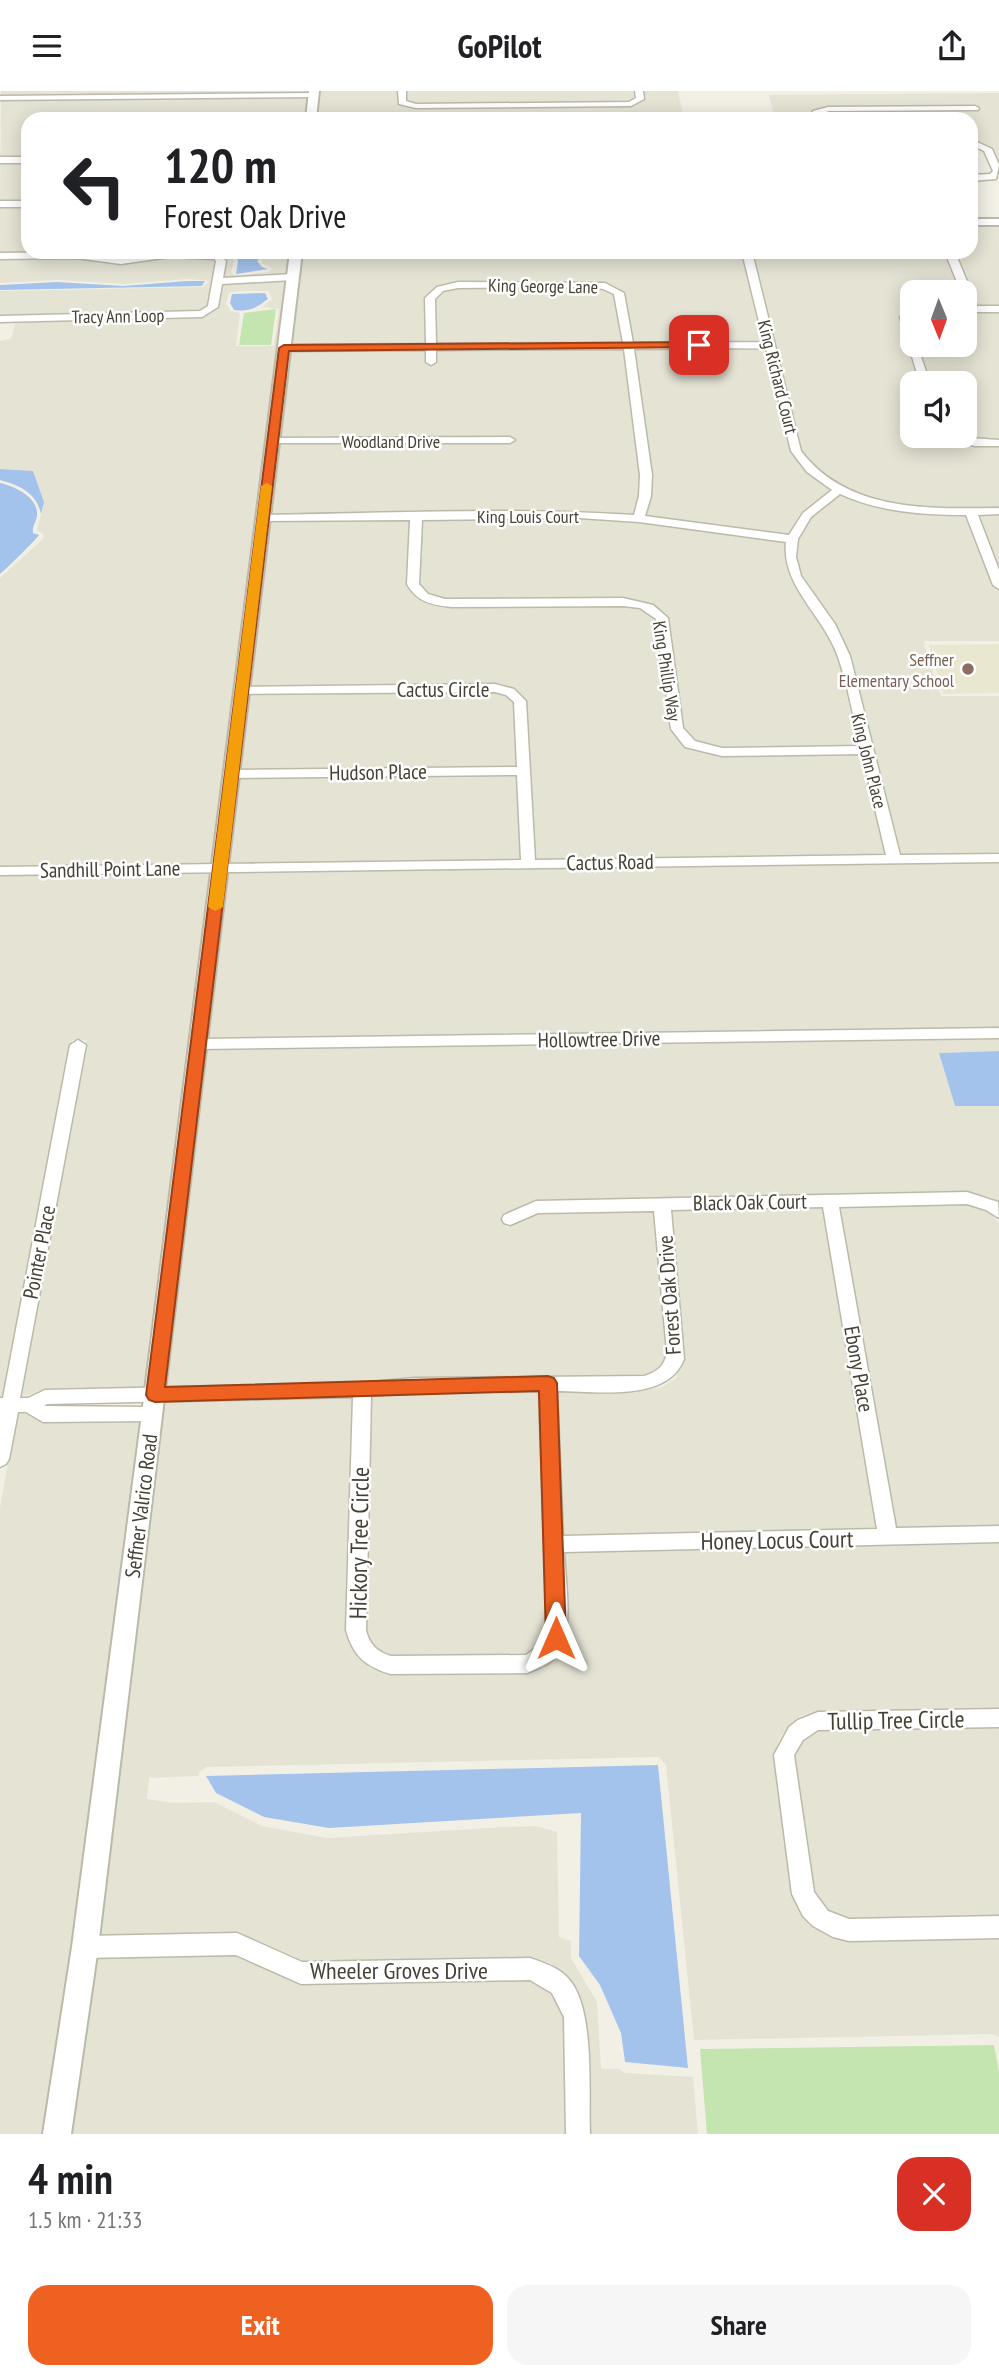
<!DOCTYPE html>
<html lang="en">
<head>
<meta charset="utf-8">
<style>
	body { margin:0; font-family:"PT Sans Narrow",sans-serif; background:#f6f6f6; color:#202124; height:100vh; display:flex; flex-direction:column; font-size:26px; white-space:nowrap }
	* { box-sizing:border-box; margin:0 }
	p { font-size:23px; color:#757577 }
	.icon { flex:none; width:38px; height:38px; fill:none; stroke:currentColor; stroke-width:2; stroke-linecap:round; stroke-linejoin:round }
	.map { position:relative; height:2043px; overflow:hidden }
	.side { display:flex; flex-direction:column; background:#fff; flex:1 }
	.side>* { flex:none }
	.banner { position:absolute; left:21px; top:21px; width:957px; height:147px; border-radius:21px; box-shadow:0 4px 18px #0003; background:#fff; color:#202124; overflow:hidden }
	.needle { width:46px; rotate:179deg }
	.fabs { position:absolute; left:900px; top:189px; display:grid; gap:14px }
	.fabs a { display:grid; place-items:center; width:77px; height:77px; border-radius:14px; background:#fff; box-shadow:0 4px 18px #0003; font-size:35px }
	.pin { position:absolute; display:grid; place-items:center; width:60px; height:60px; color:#fff; margin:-30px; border-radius:14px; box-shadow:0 4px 10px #0006 }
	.me { position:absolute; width:77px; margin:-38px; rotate:0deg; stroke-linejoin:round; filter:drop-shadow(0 0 5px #0008) }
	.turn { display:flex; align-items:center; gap:24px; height:147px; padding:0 28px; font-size:32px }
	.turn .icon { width:91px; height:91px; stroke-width:2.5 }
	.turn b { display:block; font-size:49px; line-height:60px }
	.round { display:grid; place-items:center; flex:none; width:74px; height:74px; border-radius:21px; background:#f6f6f6 }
	.summary { display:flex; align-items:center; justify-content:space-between; height:119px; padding:0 28px }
	h1 { font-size:42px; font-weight:700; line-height:52px }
	.cta { display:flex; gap:14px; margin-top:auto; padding:14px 28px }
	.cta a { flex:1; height:80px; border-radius:21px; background:#ee6120; color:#fff; font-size:28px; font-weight:700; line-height:80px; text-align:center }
	.cta a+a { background:#f6f6f6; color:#202124 }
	header { display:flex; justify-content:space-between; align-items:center; height:91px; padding:0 28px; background:#fff; font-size:32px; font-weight:700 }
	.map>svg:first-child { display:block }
	.residential { fill:#e5e3d4; fill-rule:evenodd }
	.education { fill:#eae7d0 }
	.green { fill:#c4e4b0 }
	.water { fill:#a4c3ec }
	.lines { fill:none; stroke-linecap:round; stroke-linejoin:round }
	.minor-casing { stroke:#bdb9a9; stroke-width:3 }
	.tertiary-casing { stroke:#bdb9a9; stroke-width:4 }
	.minor { fill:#fff; fill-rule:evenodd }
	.tertiary { fill:#fff; fill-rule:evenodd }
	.route { fill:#ee6120; stroke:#9b3f15; stroke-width:2 }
	.slow { fill:#f59e0b }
	.education-dot { fill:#8d6e63; stroke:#fff; stroke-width:2.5 }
	.labels { text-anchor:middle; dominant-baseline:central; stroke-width:5; stroke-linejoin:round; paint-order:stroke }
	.far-street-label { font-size:18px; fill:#444135; stroke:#fff }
	.far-education-label { font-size:18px; fill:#785e54; stroke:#fff; text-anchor:end }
	.street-label { font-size:21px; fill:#444135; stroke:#fff }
	.near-street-label { font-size:24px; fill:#444135; stroke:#fff }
</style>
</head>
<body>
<header><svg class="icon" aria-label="menu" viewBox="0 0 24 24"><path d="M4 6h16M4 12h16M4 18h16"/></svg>GoPilot<svg class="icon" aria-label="share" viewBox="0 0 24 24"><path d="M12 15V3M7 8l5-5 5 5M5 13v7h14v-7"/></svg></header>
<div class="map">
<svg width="999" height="2043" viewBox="0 0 999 2043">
	<rect width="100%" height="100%" fill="#f2f0e5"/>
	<g class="residential">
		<path d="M 1,0 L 311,0 L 307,28 L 28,28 L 28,111 L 0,111 Z"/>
		<path d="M 318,0 L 398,0 L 398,12 L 416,17 L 632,15 L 644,9 L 643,0 L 678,0 L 684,28 L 315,28 Z"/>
		<path d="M 405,0 L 635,0 L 636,7 L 629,12 L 418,13 L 406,10 Z"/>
		<path d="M 999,2 L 999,74 L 989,55 L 971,50 L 971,28 L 820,28 L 819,23 L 829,20 L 979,19 L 978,16 L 827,17 L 812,21 L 812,28 L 775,28 L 769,4 Z"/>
		<path d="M 0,115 L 28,115 L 28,161 L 236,161 L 231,165 L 234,170 L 231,181 L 235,185 L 268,181 L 272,178 L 262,172 L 262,168 L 276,161 L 291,161 L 214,772 L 0,776 L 0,487 L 43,448 L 43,443 L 37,439 L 44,411 L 33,380 L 0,378 L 0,250 L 11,248 L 16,230 L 0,229 L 0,200 L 203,196 L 209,190 L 187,188 L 124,193 L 58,189 L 0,192 ZM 238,200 L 268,200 L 272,208 L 262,216 L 279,218 L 274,255 L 236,255 L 240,222 L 231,220 L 226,213 L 229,202 Z"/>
		<path d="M 971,133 L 999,133 L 999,216 L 976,215 L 954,161 L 971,161 Z"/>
		<path d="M 300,161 L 742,161 L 764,251 L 633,252 L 623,201 L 607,193 L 590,191 L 445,194 L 430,200 L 426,207 L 426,254 L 289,255 Z"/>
		<path d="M 751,161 L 945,161 L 962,201 L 912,201 L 912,219 L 900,226 L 921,292 L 912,292 L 912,345 L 942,345 L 962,353 L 999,354 L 999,417 L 933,417 L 902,414 L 844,396 L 817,380 L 801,359 Z"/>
		<path d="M 590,196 L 603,197 L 615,203 L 624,252 L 435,253 L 435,208 L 443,200 L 458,197 Z"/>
		<path d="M 964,220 L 999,220 L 999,349 L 975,349 L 954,345 L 964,345 L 964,292 L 930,292 L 917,254 L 964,254 Z"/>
		<path d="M 765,256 L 791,360 L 808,382 L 834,398 L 803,422 L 789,445 L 645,425 L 650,405 L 651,384 L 634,257 Z"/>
		<path d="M 625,257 L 641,384 L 640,404 L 634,424 L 579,421 L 269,424 L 277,353 L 515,351 L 514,346 L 278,348 L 289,259 L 426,258 L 427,274 L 436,273 L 436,258 Z"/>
		<path d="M 842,402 L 867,412 L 966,424 L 991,491 L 999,499 L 999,550 L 925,550 L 924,554 L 941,605 L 999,605 L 999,763 L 899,763 L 849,564 L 800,484 L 796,467 L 798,449 L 812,426 Z"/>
		<path d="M 977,424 L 999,424 L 999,482 Z"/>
		<path d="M 579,427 L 638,431 L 786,451 L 785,467 L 789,485 L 823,533 L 838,565 L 858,655 L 722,656 L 694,650 L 683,637 L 667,527 L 661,519 L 641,510 L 624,507 L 451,509 L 438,508 L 422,500 L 419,492 L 421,428 Z"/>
		<path d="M 411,428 L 408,493 L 412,503 L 422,511 L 451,516 L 623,514 L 646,519 L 656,528 L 671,638 L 677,648 L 688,657 L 702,662 L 722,665 L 860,663 L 886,763 L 535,768 L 526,610 L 514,598 L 494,594 L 248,596 L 268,430 Z"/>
		<path d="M 494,601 L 506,604 L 514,611 L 518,675 L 238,679 L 247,604 Z"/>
		<path d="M 518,684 L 522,768 L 227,772 L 237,687 Z"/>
		<path d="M 999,772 L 999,937 L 207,948 L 226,781 Z"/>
		<path d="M 213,781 L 148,1296 L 46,1299 L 19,1306 L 86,949 L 72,949 L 3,1307 L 0,1307 L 0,785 Z"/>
		<path d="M 999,948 L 999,960 L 939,962 L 955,1015 L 999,1015 L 999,1111 L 991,1106 L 966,1101 L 536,1109 L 500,1125 L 507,1137 L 538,1122 L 655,1119 L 667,1261 L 667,1269 L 655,1281 L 643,1284 L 415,1287 L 362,1292 L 164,1296 L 206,959 Z"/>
		<path d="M 968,1114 L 988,1120 L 999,1132 L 999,1434 L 895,1438 L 839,1116 Z"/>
		<path d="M 824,1116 L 878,1438 L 563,1444 L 556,1300 L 647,1299 L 662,1296 L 675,1288 L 683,1273 L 670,1119 Z"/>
		<path d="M 540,1300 L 548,1535 L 544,1553 L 526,1564 L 393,1565 L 381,1562 L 367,1548 L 365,1537 L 371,1306 L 415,1302 Z"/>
		<path d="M 354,1307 L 347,1541 L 350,1554 L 359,1568 L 372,1578 L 389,1583 L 528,1583 L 548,1574 L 560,1563 L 566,1549 L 563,1461 L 999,1452 L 999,1618 L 817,1620 L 800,1625 L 789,1634 L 779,1648 L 775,1665 L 794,1807 L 803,1826 L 829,1846 L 850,1850 L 999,1847 L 999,1946 L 992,1943 L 694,1949 L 666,1674 L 659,1666 L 207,1676 L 200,1680 L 198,1685 L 149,1687 L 147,1708 L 173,1712 L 214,1711 L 262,1735 L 327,1747 L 506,1736 L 536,1735 L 557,1741 L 559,1846 L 571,1850 L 571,1867 L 597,1911 L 601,1978 L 619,1978 L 625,1982 L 693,1986 L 698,2043 L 589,2043 L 585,1926 L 579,1903 L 570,1888 L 550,1872 L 529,1866 L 304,1870 L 238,1841 L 97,1844 L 163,1311 Z"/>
		<path d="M 17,1322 L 27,1323 L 42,1332 L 143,1331 L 75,1856 L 46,2043 L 0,2043 L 0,1417 Z"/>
		<path d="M 999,1637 L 999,1824 L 848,1827 L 835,1825 L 825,1819 L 812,1801 L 794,1666 L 803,1650 L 820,1640 Z"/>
		<path d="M 234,1864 L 300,1893 L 529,1890 L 543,1894 L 554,1902 L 564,1927 L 568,2043 L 68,2043 L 94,1867 Z"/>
	</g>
	<path class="education" d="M 999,553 L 999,602 L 943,603 L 929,554 Z"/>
	<g class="green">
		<path d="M 276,218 L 271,254 L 239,254 L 244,222 Z"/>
		<path d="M 994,1954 L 999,1981 L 999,2043 L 707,2043 L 700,1958 Z"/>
	</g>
	<g class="water">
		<path d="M 240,161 L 273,161 L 263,164 L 257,170 L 262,176 L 268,178 L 236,183 L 238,170 L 235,164 Z"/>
		<path d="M 187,190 L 205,190 L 202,195 L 0,199 L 0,194 L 57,191 L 123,195 Z"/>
		<path d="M 265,202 L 268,208 C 256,217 250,221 234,219 L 230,212 L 232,203 Z"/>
		<path d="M 0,378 L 33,380 L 44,411 L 41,423 C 37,402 19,394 0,389 Z"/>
		<path d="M 0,392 C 14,395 39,406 37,425 C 36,432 32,434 33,442 L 39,444 C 38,447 5,479 0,483 Z"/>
		<path d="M 999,960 L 999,1015 L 955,1015 L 939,962 Z"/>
		<path d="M 658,1674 L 688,1977 L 625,1971 L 621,1942 L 600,1894 L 579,1865 L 581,1722 L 329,1737 L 264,1726 L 216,1702 L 206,1685 Z"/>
	</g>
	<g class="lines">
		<g class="minor-casing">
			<g id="minor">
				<path d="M 398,0 L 406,0 L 406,10 L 416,13 L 629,11 L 636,7 L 635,0 L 643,0 L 644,8 L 631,15 L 416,17 L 399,13 Z"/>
				<path d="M 317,2 L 317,6 L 314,6 L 0,9 L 0,5 Z"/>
				<path d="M 975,15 L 979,17 L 978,19 L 829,20 L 820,23 L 820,28 L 812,28 L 813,20 L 828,16 Z"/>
				<path d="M 971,48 L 992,58 L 999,74 L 996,88 L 971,90 L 971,84 L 990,83 L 993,80 L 984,60 L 971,54 Z"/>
				<rect x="0" y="66" width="28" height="6"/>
				<rect x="0" y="110" width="28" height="6"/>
				<path d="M 76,161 L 121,167 L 164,161 L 217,162 L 226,170 L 223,187 L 293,183 L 298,186 L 293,189 L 222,193 L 218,216 L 202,226 L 0,231 L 0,225 L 200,220 L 208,215 L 216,170 L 214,168 L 170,166 L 121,173 L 76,167 L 0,168 L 0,162 Z"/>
				<path d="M 742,161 L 752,161 L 801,360 C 847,421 930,418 999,417 L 999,423 L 978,424 L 999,479 L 999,498 L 993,494 L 966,424 C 924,424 879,421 840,403 L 811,426 L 798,448 L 796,466 L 801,485 L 835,533 L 850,565 L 900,764 L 999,763 L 999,771 L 0,784 L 0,776 L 521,769 L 517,684 L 231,687 L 224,683 L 231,679 L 517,676 L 514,611 L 506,604 L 495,601 L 237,603 L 235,600 L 241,596 L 495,593 L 514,598 L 526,610 L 535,769 L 886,764 L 862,663 L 722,665 L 685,656 L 671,638 L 656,528 L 640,517 L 623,515 L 451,516 C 432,514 417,511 407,493 L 410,429 L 263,430 L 257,427 L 263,424 C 387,422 511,416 634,424 L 639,405 L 640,384 L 624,258 L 436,259 L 436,271 L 431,274 L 426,271 L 426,259 L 284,260 L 279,257 L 284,254 L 426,253 L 425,207 L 437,196 L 458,191 L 605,192 L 624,202 L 633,252 L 764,251 ZM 591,196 L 603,198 L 614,203 L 623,252 L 436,253 L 435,208 L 443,200 L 458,197 ZM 766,257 L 791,360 L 807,381 L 832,399 L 803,422 L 789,444 L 645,425 L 651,405 L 652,384 L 634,258 ZM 579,427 L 639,431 L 786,451 C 781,495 824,525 838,566 C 848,594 853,626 860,655 L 722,657 L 695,650 L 683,637 L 668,527 L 653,514 L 623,507 L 445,508 L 428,503 L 419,493 L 422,429 Z"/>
				<path d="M 945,161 L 955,161 L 977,215 L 999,215 L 999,221 L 964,221 L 964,215 L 967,215 L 964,201 L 961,201 Z"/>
				<path d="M 912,218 L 912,254 L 917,254 L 930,292 L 920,292 L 900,226 Z"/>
				<path d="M 943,345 L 999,349 L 999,355 L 975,355 L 944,347 Z"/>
				<path d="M 272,347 L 510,346 L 515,349 L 510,352 L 268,352 L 267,350 Z"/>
				<path d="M 999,937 L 999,947 L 199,958 L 191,953 L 199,948 Z"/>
				<path d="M 78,949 L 86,954 L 20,1307 L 28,1307 L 45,1299 L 362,1292 L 414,1287 L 644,1285 C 657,1281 665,1275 667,1261 L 654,1120 L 538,1122 L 510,1134 L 504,1132 L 502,1128 L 504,1124 L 536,1110 L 967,1101 L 998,1111 L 999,1127 L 986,1119 L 967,1113 L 839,1116 L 896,1437 L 999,1435 L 999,1451 L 564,1461 C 565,1489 575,1542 556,1565 C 549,1574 537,1578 527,1582 L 391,1583 C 366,1576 353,1565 346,1539 L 353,1306 L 47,1313 L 44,1315 L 153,1316 L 159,1318 L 162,1323 L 159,1328 L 153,1330 L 43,1331 L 26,1321 L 18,1321 L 9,1368 L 6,1373 L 0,1376 L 0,1307 L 3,1307 L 70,954 ZM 823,1116 L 877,1438 L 563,1445 L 557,1300 C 595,1300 668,1312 684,1268 L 671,1119 ZM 539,1300 L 547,1536 L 542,1553 L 526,1564 L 391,1565 C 377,1561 369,1553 366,1539 L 371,1305 L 414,1301 Z"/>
				<path d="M 999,1618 L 999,1636 L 818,1639 L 803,1649 L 794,1664 L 814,1801 L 828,1820 L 849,1828 L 999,1825 L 999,1847 L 849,1850 L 833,1846 L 813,1835 L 803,1825 L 792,1803 L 774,1664 L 789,1636 L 798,1629 L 818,1621 Z"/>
				<path d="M 237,1842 L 302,1871 L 530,1867 C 544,1872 558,1876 568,1887 C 596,1917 588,2003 590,2043 L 566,2043 L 564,1926 L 552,1902 L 530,1889 L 301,1893 L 236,1864 L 85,1867 L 77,1864 L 74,1856 L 77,1848 L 85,1845 Z"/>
			</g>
		</g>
		<g class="tertiary-casing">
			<g id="tertiary">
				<path d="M 309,0 L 319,0 L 316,28 L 306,28 Z"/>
				<rect x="971" y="128" width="28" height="6"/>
				<path d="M 290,161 L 302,161 L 98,1856 L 71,2043 L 43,2043 L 72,1856 L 142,1323 Z"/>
			</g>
		</g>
		<use href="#minor" class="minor"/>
		<use href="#tertiary" class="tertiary"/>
	</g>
	<path class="route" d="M 699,251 L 704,254 L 703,256 L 289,260 L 165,1296 L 548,1285 L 554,1287 L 557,1292 L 566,1547 L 563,1554 L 556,1556 L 549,1554 L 546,1547 L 539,1300 L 155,1311 L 149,1309 L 146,1304 L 279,257 L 284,254 Z"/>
	<path class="slow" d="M 267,392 L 272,395 L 223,816 L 215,820 L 208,816 L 261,395 Z"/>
	<circle class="education-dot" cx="968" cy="578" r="7"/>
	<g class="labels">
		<g class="far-street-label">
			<text transform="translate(543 195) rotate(1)">King George Lane</text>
			<text transform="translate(118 225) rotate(-1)">Tracy Ann Loop</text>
			<text transform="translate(778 286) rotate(76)">King Richard Court</text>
			<text x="391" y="350">Woodland Drive</text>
			<text x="528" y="425">King Louis Court</text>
			<text transform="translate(667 580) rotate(81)">King Phillip Way</text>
			<text transform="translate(869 670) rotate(76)">King John Place</text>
		</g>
		<g class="far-education-label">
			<text x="954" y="568">Seffner<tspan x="954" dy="21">Elementary School</tspan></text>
		</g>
		<g class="street-label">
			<text x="443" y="598">Cactus Circle</text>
			<text transform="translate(378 681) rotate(-1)">Hudson Place</text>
			<text transform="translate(610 771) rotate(-1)">Cactus Road</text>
			<text transform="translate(110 778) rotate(-1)">Sandhill Point Lane</text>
			<text transform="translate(599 948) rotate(-1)">Hollowtree Drive</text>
			<text transform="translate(750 1111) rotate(-1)">Black Oak Court</text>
			<text transform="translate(39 1161) rotate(-79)">Pointer Place</text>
			<text transform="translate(669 1204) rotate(-94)">Forest Oak Drive</text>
			<text transform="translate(859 1278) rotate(80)">Ebony Place</text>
			<text transform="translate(141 1415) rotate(-83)">Seffner Valrico Road</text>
		</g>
		<g class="near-street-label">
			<text transform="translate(777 1449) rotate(-1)">Honey Locus Court</text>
			<text transform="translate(359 1452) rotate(-89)">Hickory Tree Circle</text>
			<text transform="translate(896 1629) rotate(-1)">Tullip Tree Circle</text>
			<text x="399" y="1879">Wheeler Groves Drive</text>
		</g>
	</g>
</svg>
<div class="fabs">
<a><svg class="needle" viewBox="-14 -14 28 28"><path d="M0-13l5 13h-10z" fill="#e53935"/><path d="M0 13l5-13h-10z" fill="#757577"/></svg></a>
<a><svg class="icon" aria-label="sound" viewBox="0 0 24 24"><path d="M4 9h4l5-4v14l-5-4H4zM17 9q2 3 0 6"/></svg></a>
</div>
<div class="pin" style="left:699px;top:254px;background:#d93025"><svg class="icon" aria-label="arrive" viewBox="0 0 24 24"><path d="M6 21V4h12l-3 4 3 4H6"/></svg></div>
<svg class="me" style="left:556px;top:1547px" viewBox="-20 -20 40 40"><path d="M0-17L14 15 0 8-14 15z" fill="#ee6120" stroke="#fff" stroke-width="4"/></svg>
<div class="banner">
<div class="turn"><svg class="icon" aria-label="left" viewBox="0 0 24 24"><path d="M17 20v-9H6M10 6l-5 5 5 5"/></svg><div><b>120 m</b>Forest Oak Drive</div></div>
</div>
</div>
<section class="side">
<div class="summary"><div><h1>4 min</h1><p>1.5 km · 21:33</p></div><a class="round" style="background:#d93025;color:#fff"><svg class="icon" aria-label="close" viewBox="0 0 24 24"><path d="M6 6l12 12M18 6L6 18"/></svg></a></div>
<div class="cta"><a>Exit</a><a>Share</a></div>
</section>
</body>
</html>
